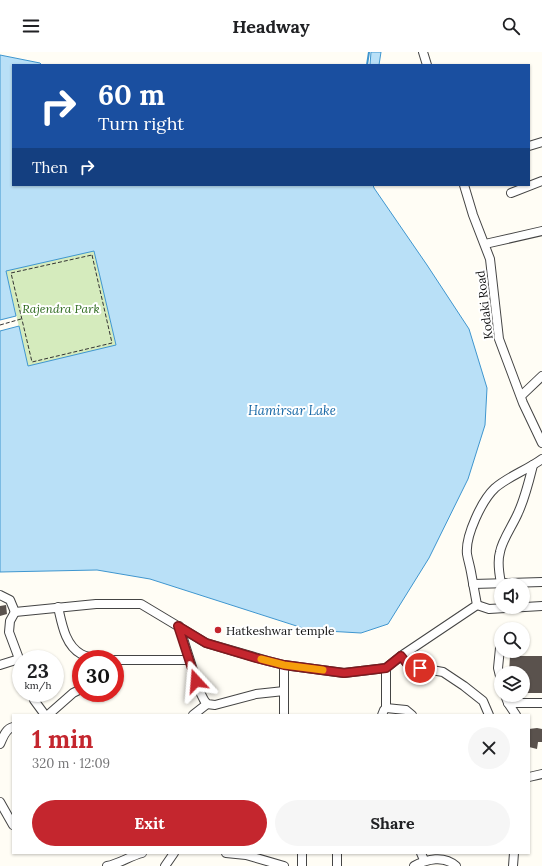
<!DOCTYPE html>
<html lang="en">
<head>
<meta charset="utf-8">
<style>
	body { margin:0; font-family:Lora,serif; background:#f6f6f6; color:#202124; height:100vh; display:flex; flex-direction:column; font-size:15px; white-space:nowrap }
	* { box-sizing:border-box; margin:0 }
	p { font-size:13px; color:#757577 }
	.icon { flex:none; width:22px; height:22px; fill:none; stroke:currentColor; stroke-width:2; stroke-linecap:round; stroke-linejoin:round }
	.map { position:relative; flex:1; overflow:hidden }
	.details { position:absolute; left:12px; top:662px; width:518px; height:140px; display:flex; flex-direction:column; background:#fff; border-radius:0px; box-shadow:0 1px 3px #0004 }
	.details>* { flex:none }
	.guide { position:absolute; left:12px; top:12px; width:518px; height:122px; border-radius:0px; box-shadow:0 1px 3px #0004; background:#1a4fa0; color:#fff; overflow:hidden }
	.tools { position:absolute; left:494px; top:526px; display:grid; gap:8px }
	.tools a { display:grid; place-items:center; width:36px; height:36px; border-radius:50%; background:#fff; box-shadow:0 1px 3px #0004; font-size:20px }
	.speed { position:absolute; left:12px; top:598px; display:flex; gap:8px; font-size:20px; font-weight:700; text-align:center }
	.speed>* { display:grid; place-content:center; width:52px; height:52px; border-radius:50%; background:#fff; box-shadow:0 1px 3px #0004; line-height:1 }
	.speed small { font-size:10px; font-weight:400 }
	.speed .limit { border:6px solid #d22; background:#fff; color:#111 }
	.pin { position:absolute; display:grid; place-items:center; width:34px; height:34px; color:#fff; margin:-17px; border:2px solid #fff; border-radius:50%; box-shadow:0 1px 4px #0007 }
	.me { position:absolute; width:44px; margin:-22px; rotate:341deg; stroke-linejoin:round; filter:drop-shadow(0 0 3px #0008) }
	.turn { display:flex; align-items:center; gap:14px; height:84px; padding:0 20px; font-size:18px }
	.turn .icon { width:52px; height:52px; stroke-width:2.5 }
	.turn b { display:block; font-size:28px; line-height:34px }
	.then { display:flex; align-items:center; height:38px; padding:0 20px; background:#0003; gap:8px; font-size:15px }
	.round { display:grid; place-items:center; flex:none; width:42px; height:42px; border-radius:21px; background:#f6f6f6 }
	.headline { display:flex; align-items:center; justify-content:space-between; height:68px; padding:0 20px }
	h1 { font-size:24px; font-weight:800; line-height:30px; color:#c4262e }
	.primary-button { display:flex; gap:8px; margin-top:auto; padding:8px 20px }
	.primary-button a { flex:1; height:46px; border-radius:24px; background:#c4262e; color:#fff; font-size:16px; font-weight:800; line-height:46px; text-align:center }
	.primary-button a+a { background:#f6f6f6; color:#202124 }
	header { display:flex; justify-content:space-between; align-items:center; height:52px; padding:0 20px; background:#fff; font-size:18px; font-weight:800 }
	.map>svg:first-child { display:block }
	.green { fill:#d5ebbd }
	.water { fill:#b9e0f7; stroke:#3f96cf }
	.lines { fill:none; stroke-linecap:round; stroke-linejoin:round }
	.stream { stroke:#3f96cf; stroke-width:2 }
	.building { fill:#5a524d }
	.minor-casing { stroke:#444; stroke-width:10 }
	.path { stroke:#333; stroke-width:1; stroke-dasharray:4 2; stroke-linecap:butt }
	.minor { stroke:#fff; stroke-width:8 }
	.route-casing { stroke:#7f191e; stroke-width:10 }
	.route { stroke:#c4262e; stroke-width:7 }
	.slow { stroke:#f59e0b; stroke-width:7 }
	.poi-dot { fill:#c4262e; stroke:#fff; stroke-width:1.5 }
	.labels { text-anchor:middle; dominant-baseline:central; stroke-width:4; stroke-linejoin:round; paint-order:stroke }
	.street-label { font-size:12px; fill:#111; stroke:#fff }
	.park-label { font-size:12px; font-style:italic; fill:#2f6b1f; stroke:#fff }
	.poi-label { font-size:12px; fill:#111; stroke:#fff; text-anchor:start }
	.water-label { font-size:13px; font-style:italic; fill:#1768a6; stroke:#fff }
</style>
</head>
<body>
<header><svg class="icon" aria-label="menu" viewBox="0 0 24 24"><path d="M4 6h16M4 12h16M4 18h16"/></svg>Headway<svg class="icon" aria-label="search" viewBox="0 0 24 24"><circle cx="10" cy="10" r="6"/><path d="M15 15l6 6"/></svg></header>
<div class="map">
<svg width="542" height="814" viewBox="0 0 542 814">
	<rect width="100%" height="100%" fill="#fffdf5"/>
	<path class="green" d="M 94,198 L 116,294 L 28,314 L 6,219 Z"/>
	<g class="water">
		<path d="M 371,0 L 381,0 L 379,13 L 370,13 Z"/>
		<path d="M 0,3 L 40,11 L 42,13 L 13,13 L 13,133 L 373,133 L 374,136 L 427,213 L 469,277 L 487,336 L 485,373 L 468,427 L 429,506 L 388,572 L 361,581 L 309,578 L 150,527 L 97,518 L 0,520 L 0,279 L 19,274 L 28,314 L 116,293 L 94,199 L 6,219 L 16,264 L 0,268 Z"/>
	</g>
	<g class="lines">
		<path class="stream" d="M 367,13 L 369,0"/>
	</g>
	<g class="building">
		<path d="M 6,553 L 7,562 L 0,564 L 0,554 Z"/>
		<path d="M 510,604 L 542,604 L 542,641 L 523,641 L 523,621 L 509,621 Z"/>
		<path d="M 537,676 L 542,677 L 542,690 L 538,690 L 537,697 L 529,695 L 529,677 Z"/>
	</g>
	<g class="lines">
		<g class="minor-casing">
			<g id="minor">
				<path d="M 423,0 L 427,13"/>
				<path d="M 529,94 L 542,90"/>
				<path d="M 464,133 L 473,163 L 490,207 L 499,287 L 523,351 L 542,391"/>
				<path d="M 511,141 L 542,129"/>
				<path d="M 485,192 L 542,179"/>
				<path d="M 521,344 L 542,324"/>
				<path d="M 501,531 C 499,521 497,510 500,500 C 502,488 513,473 518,461 C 525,446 529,429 533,413"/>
				<path d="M 473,532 L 542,530"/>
				<path d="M 0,543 L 10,548 L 15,560 L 96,552 L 141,552 L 206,591 L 268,609 L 284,613 L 344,621 L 386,616 L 401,604 L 477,553 C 475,542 473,531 471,520 C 470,514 468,508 467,502 C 465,484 482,448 495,436 C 509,424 527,418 542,407"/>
				<path d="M 477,553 L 489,557 L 542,554"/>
				<path d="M 58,555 C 62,572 65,593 81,602 C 88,606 98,606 106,607"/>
				<path d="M 15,560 L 10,569 L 9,580 L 21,612"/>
				<path d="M 179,574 L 200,640 L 204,648 L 207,652 L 215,653 L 256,642 L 284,639"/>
				<path d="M 501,594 L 500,596 L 498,616 L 501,628"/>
				<path d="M 401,604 L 409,614 L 443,620 L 464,634 L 483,649 L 489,663"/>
				<path d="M 115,608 L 189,608"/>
				<path d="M 0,613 L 19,607"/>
				<path d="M 284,613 L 284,663"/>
				<path d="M 32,641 L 34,648 L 45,663"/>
				<path d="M 505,643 L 508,651 L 516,663"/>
				<path d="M 508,651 L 542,651"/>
				<path d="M 386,656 L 406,658 L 412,663"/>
				<path d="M 48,663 L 73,641 L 81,637"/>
				<path d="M 193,663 L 207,652"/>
				<path d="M 382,663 L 384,658 L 386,656 L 386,616"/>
				<path d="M 0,692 C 3,686 5,677 13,675"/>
				<path d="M 529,725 L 542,722"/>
				<path d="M 0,750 L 13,773"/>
				<path d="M 226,801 L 246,803 L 284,814"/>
				<path d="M 302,801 L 302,814"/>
				<path d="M 421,801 L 424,808"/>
				<path d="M 107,814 C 119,812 130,804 142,801"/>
				<path d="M 165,814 L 174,801"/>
				<path d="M 337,814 L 337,801"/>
				<path d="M 414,814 C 427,807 444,803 456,814"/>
				<path d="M 513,814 L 514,801"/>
			</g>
		</g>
		<g class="path">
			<path d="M 92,203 L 112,291 L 32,310 L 11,221 Z"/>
			<path d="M 0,273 L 21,267"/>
		</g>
		<use href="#minor" class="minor"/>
	</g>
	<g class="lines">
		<g class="route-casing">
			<path id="route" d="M 196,629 L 178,574 L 206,591 L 256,606 L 284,613 L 344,621 L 386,616 L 401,604 L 409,614 L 420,616"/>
		</g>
		<use href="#route" class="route"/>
		<path class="slow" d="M 261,607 L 284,613 L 323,618"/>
	</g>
	<circle class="poi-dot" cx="218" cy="578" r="4"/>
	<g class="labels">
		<g class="street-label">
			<text transform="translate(484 253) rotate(-97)">Kodaki Road</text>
		</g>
		<g class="park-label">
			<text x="61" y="256">Rajendra Park</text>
		</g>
		<g class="poi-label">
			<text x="226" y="578">Hatkeshwar temple</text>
		</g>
		<g class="water-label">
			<text x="292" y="358">Hamirsar Lake</text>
		</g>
	</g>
</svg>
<div class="tools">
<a><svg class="icon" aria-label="sound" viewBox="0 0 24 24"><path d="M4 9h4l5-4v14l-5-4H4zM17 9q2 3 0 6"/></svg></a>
<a><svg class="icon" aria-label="search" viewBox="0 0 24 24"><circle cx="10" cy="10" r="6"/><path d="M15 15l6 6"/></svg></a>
<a><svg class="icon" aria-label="layers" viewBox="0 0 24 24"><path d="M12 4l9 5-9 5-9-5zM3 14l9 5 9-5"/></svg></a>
</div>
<div class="speed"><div>23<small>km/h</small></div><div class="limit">30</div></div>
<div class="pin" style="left:420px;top:616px;background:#d93025"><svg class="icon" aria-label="arrive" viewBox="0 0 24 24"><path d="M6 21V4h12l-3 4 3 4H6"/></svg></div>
<svg class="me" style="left:196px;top:629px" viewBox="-20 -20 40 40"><path d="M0-17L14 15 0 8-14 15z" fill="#c4262e" stroke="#fff" stroke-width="4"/></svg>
<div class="guide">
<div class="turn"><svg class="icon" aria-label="right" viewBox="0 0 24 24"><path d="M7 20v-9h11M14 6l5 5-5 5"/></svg><div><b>60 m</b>Turn right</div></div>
<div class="then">Then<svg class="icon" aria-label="right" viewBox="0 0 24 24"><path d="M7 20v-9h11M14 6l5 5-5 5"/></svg></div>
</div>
<section class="details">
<div class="headline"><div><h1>1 min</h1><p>320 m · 12:09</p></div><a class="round"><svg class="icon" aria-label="close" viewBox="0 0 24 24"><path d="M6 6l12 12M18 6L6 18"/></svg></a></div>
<div class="primary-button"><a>Exit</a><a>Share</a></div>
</section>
</div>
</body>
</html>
